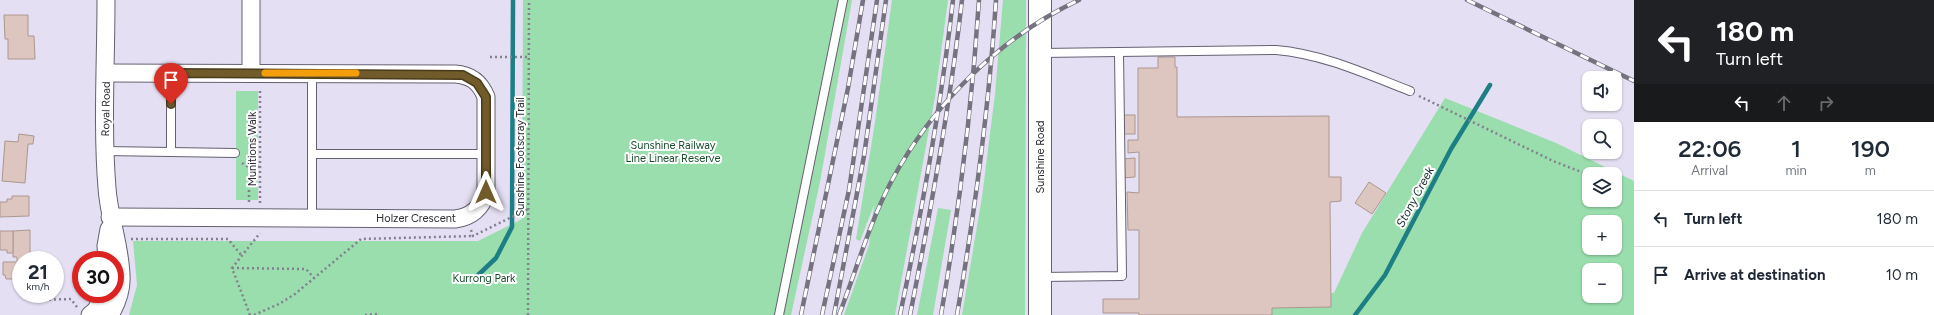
<!DOCTYPE html>
<html lang="en">
<head>
<meta charset="utf-8">
<style>
	body { margin:0; font-family:Figtree,sans-serif; background:#f6f6f7; color:#1f2937; height:100vh; display:flex; flex-direction:column; font-size:15px; white-space:nowrap }
	* { box-sizing:border-box; margin:0 }
	p { font-size:13px; color:#747a83 }
	.icon { flex:none; width:22px; height:22px; fill:none; stroke:currentColor; stroke-width:2; stroke-linecap:round; stroke-linejoin:round }
	.map { position:relative; flex:1; overflow:hidden }
	.panel { display:flex; flex-direction:column; background:#fff; width:300px }
	.panel>* { flex:none }
	.top-card { background:#202124; color:#fff; overflow:hidden }
	.controls { position:absolute; left:1582px; top:71px; display:grid; gap:8px }
	.controls a { display:grid; place-items:center; width:40px; height:40px; border-radius:8px; background:#fff; box-shadow:0 1px 3px #0004; font-size:20px }
	.speed { position:absolute; left:12px; top:251px; display:flex; gap:8px; font-size:20px; font-weight:700; text-align:center }
	.speed>* { display:grid; place-content:center; width:52px; height:52px; border-radius:50%; background:#fff; box-shadow:0 1px 3px #0004; line-height:1 }
	.speed small { font-size:10px; font-weight:400 }
	.speed .limit { border:6px solid #d22; background:#fff; color:#111 }
	.pin { position:absolute; display:grid; place-items:center; width:34px; height:34px; color:#fff; margin:-41px -17px; border-radius:50% 50% 50% 0; rotate:-45deg; box-shadow:0 0 4px #0007 }
	.pin .icon { rotate:45deg }
	.me { position:absolute; width:44px; margin:-22px; rotate:0deg; stroke-linejoin:round; filter:drop-shadow(0 0 3px #0008) }
	.turn { display:flex; align-items:center; gap:14px; height:84px; padding:0 16px; font-size:18px }
	.turn .icon { width:52px; height:52px; stroke-width:2.5 }
	.turn b { display:block; font-size:28px; line-height:34px }
	.lanes { display:flex; align-items:center; height:38px; padding:0 16px; background:#0003; justify-content:center; gap:20px; direction:ltr }
	.lanes .off { opacity:.35 }
	.eta { display:flex; justify-content:space-evenly; align-items:center; height:68px; text-align:center }
	.eta b { font-size:24px; font-weight:600; line-height:28px }
	ul { padding:0; list-style:none }
	li { display:flex; align-items:center; gap:12px; height:56px; padding:0 16px; border-top:1px solid #e0e1e3 }
	li div { flex:1 }
	li b { display:block; font-size:15px }
	li em { font-style:normal }
	main { display:flex; flex:1; min-height:0 }
	.map>svg:first-child { display:block }
	.green { fill:#99deac; fill-rule:evenodd }
	.lines { fill:none; stroke-linecap:round; stroke-linejoin:round }
	.stream { stroke:#1d7f85; stroke-width:4.5 }
	.building { fill:#ddc6bf; stroke:#ac968f }
	.service-casing { stroke:#666172; stroke-width:10 }
	.minor-casing { stroke:#666172; stroke-width:19 }
	.primary-casing { stroke:#666172; stroke-width:24 }
	.path { stroke:#83808d; stroke-width:2.5; stroke-dasharray:2 3; stroke-linecap:butt }
	.service { stroke:#fff; stroke-width:8 }
	.minor { stroke:#fff; stroke-width:17 }
	.primary { stroke:#fff; stroke-width:22 }
	.rail-casing { stroke:#767380; stroke-width:4.5 }
	.rail { stroke:#fff; stroke-width:3; stroke-dasharray:9; stroke-linecap:butt }
	.route-casing { stroke:#493b1b; stroke-width:10 }
	.route { stroke:#715b2a; stroke-width:7 }
	.slow { stroke:#f59e0b; stroke-width:7 }
	.labels { text-anchor:middle; dominant-baseline:central; stroke-width:4; stroke-linejoin:round; paint-order:stroke }
	.street-label { font-size:11px; fill:#2c2a32; stroke:#fff }
	.park-label { font-size:11px; fill:#174f2c; stroke:#fff }
	.water-label { font-size:12px; font-style:italic; fill:#182d2e; stroke:#fff }
</style>
</head>
<body>
<main>
<div class="map">
<svg width="1634" height="315" viewBox="0 0 1634 315">
	<rect width="100%" height="100%" fill="#e4dff3"/>
	<g class="green">
		<path d="M 523,0 L 852,0 L 820,182 L 791,315 L 129,315 L 137,285 L 133,241 L 478,241 L 522,219 Z"/>
		<path d="M 892,0 L 948,0 L 935,97 L 895,315 L 844,315 L 869,245 L 874,205 L 860,241 L 856,239 L 875,122 Z"/>
		<path d="M 1003,0 L 1026,0 L 1025,315 L 962,315 L 982,197 L 995,94 Z"/>
		<rect x="236" y="91" width="22" height="109"/>
		<path d="M 1445,98 L 1556,143 L 1634,181 L 1634,315 L 1272,315 L 1272,308 L 1331,307 L 1331,293 L 1334,293 L 1362,233 ZM 1589,174 L 1615,174 L 1615,200 L 1589,200 ZM 1589,222 L 1615,222 L 1615,248 L 1589,248 ZM 1589,270 L 1615,270 L 1615,296 L 1589,296 Z"/>
		<path d="M 938,208 L 951,210 L 933,315 L 917,315 Z"/>
	</g>
	<g class="lines">
		<g class="stream">
			<path d="M 475,278 L 496,258 L 512,227 L 513,0"/>
			<path d="M 1355,315 L 1385,275 L 1451,149 L 1490,85"/>
		</g>
	</g>
	<g class="building">
		<path d="M 4,15 L 28,15 L 28,36 L 34,36 L 35,59 L 8,59 L 8,39 L 5,39 Z"/>
		<path d="M 1158,57 L 1175,57 L 1175,67 L 1177,67 L 1177,117 L 1329,116 L 1329,177 L 1341,177 L 1341,201 L 1330,202 L 1331,307 L 1272,308 L 1272,315 L 1139,315 L 1139,313 L 1103,313 L 1103,299 L 1139,299 L 1139,230 L 1128,230 L 1127,192 L 1139,193 L 1139,152 L 1128,153 L 1128,140 L 1138,140 L 1138,68 L 1158,68 Z"/>
		<rect x="1121" y="115" width="14" height="19"/>
		<path d="M 19,134 L 34,136 L 33,144 L 28,144 L 25,183 L 2,181 L 5,141 L 18,142 Z"/>
		<path d="M 1135,158 L 1135,177 L 1122,178 L 1122,159 Z"/>
		<path d="M 1369,182 L 1386,193 L 1372,214 L 1355,203 Z"/>
		<path d="M 12,196 L 29,196 L 29,216 L 0,217 L 0,202 L 7,202 L 7,199 L 12,199 Z"/>
		<path d="M 30,230 L 30,252 L 33,253 L 33,260 L 17,262 L 17,257 L 13,257 L 13,231 Z"/>
		<path d="M 0,231 L 13,231 L 13,253 L 7,253 L 7,250 L 0,250 Z"/>
		<path d="M 3,262 L 21,262 L 21,283 L 14,283 L 14,279 L 6,279 L 5,275 L 3,275 Z"/>
	</g>
	<g class="lines">
		<g class="service-casing">
			<g id="service">
				<path d="M 1041,53 L 1276,50 C 1323,54 1366,74 1410,91"/>
				<path d="M 105,151 L 235,153"/>
				<path d="M 171,152 L 171,73"/>
				<path d="M 312,154 L 486,154"/>
				<path d="M 312,218 L 312,73"/>
				<path d="M 1040,277 L 1122,276 L 1119,53"/>
				<path d="M 779,315 L 843,0"/>
			</g>
		</g>
		<g class="minor-casing">
			<g id="minor">
				<path d="M 106,0 C 106,62 102,126 107,188 C 109,218 120,245 121,275 C 122,289 117,303 110,315"/>
				<path d="M 251,0 L 251,73"/>
				<path d="M 106,73 L 455,74 C 471,75 480,82 486,97 L 486,192 C 482,208 471,217 455,219 L 110,217"/>
				<path d="M 107,260 L 106,246 L 109,229"/>
				<path d="M 90,315 L 96,310 L 104,294"/>
			</g>
		</g>
		<g class="primary-casing">
			<path id="primary" d="M 1040,315 L 1040,0"/>
		</g>
		<g class="path">
			<path d="M 490,57 L 529,57"/>
			<path d="M 1419,96 L 1553,161 L 1589,175"/>
			<path d="M 242,163 L 255,171 L 260,166"/>
			<path d="M 249,202 L 249,178 L 255,171"/>
			<path d="M 260,203 L 260,89"/>
			<path d="M 471,230 L 473,236 L 528,209"/>
			<path d="M 131,239 L 228,239 L 242,256"/>
			<path d="M 232,268 L 306,269 L 314,278"/>
			<path d="M 34,300 L 71,299 L 77,307"/>
			<path d="M 250,315 L 232,268 L 260,233"/>
			<path d="M 254,315 L 279,304 L 295,294 L 361,239 L 473,236"/>
			<path d="M 365,315 L 377,314"/>
			<path d="M 528,315 L 529,0"/>
		</g>
		<use href="#service" class="service"/>
		<use href="#minor" class="minor"/>
		<use href="#primary" class="primary"/>
		<g class="rail-casing">
			<g id="rail">
				<path d="M 1467,0 L 1634,81"/>
				<path d="M 801,315 L 848,88 L 863,0"/>
				<path d="M 822,315 L 849,190 L 877,0"/>
				<path d="M 834,315 L 864,156 L 886,0"/>
				<path d="M 839,315 C 856,271 869,224 891,182 C 932,105 1000,37 1079,0"/>
				<path d="M 900,315 C 922,211 941,106 953,0"/>
				<path d="M 910,315 C 931,210 950,106 962,0"/>
				<path d="M 941,315 C 959,211 972,106 979,0"/>
				<path d="M 957,315 C 975,211 989,106 996,0"/>
			</g>
		</g>
		<use href="#rail" class="rail"/>
	</g>
	<g class="lines">
		<g class="route-casing">
			<path id="route" d="M 171,104 L 171,73 L 463,75 L 477,83 L 486,97 L 486,192"/>
		</g>
		<use href="#route" class="route"/>
		<path class="slow" d="M 265,73 L 356,73"/>
	</g>
	<g class="labels">
		<g class="street-label">
			<text transform="translate(106 109) rotate(-89)">Royal Road</text>
			<text transform="translate(252 149) rotate(-90)">Munitions Walk</text>
			<text transform="translate(520 157) rotate(-90)">Sunshine Footscray Trail</text>
			<text transform="translate(1040 157) rotate(-90)">Sunshine Road</text>
			<text x="416" y="218">Holzer Crescent</text>
		</g>
		<g class="park-label">
			<text x="673" y="145">Sunshine Railway<tspan x="673" dy="13">Line Linear Reserve</tspan></text>
			<text x="484" y="278">Kurrong Park</text>
		</g>
		<g class="water-label">
			<text transform="translate(1415 197) rotate(-62)">Stony Creek</text>
		</g>
	</g>
</svg>
<div class="controls">
<a><svg class="icon" aria-label="sound" viewBox="0 0 24 24"><path d="M4 9h4l5-4v14l-5-4H4zM17 9q2 3 0 6"/></svg></a>
<a><svg class="icon" aria-label="search" viewBox="0 0 24 24"><circle cx="10" cy="10" r="6"/><path d="M15 15l6 6"/></svg></a>
<a><svg class="icon" aria-label="layers" viewBox="0 0 24 24"><path d="M12 4l9 5-9 5-9-5zM3 14l9 5 9-5"/></svg></a>
<a>+</a>
<a>−</a>
</div>
<div class="speed"><div>21<small>km/h</small></div><div class="limit">30</div></div>
<div class="pin" style="left:171px;top:104px;background:#d93025"><svg class="icon" aria-label="arrive" viewBox="0 0 24 24"><path d="M6 21V4h12l-3 4 3 4H6"/></svg></div>
<svg class="me" style="left:486px;top:192px" viewBox="-20 -20 40 40"><path d="M0-17L14 15 0 8-14 15z" fill="#715b2a" stroke="#fff" stroke-width="4"/></svg>
</div>
<section class="panel">
<div class="top-card">
<div class="turn"><svg class="icon" aria-label="left" viewBox="0 0 24 24"><path d="M17 20v-9H6M10 6l-5 5 5 5"/></svg><div><b>180 m</b>Turn left</div></div>
<div class="lanes"><svg class="icon" aria-label="left" viewBox="0 0 24 24"><path d="M17 20v-9H6M10 6l-5 5 5 5"/></svg><svg class="icon off" aria-label="ahead" viewBox="0 0 24 24"><path d="M12 20V5M6 11l6-6 6 6"/></svg><svg class="icon off" aria-label="right" viewBox="0 0 24 24"><path d="M7 20v-9h11M14 6l5 5-5 5"/></svg></div>
</div>
<div class="eta">
<div><b>22:06</b><p>Arrival</p></div>
<div><b>1</b><p>min</p></div>
<div><b>190</b><p>m</p></div>
</div>
<ul>
<li><svg class="icon" aria-label="left" viewBox="0 0 24 24"><path d="M17 20v-9H6M10 6l-5 5 5 5"/></svg><div><b>Turn left</b></div><em>180 m</em></li>
<li><svg class="icon" aria-label="arrive" viewBox="0 0 24 24"><path d="M6 21V4h12l-3 4 3 4H6"/></svg><div><b>Arrive at destination</b></div><em>10 m</em></li>
</ul>
</section>
</main>
</body>
</html>
